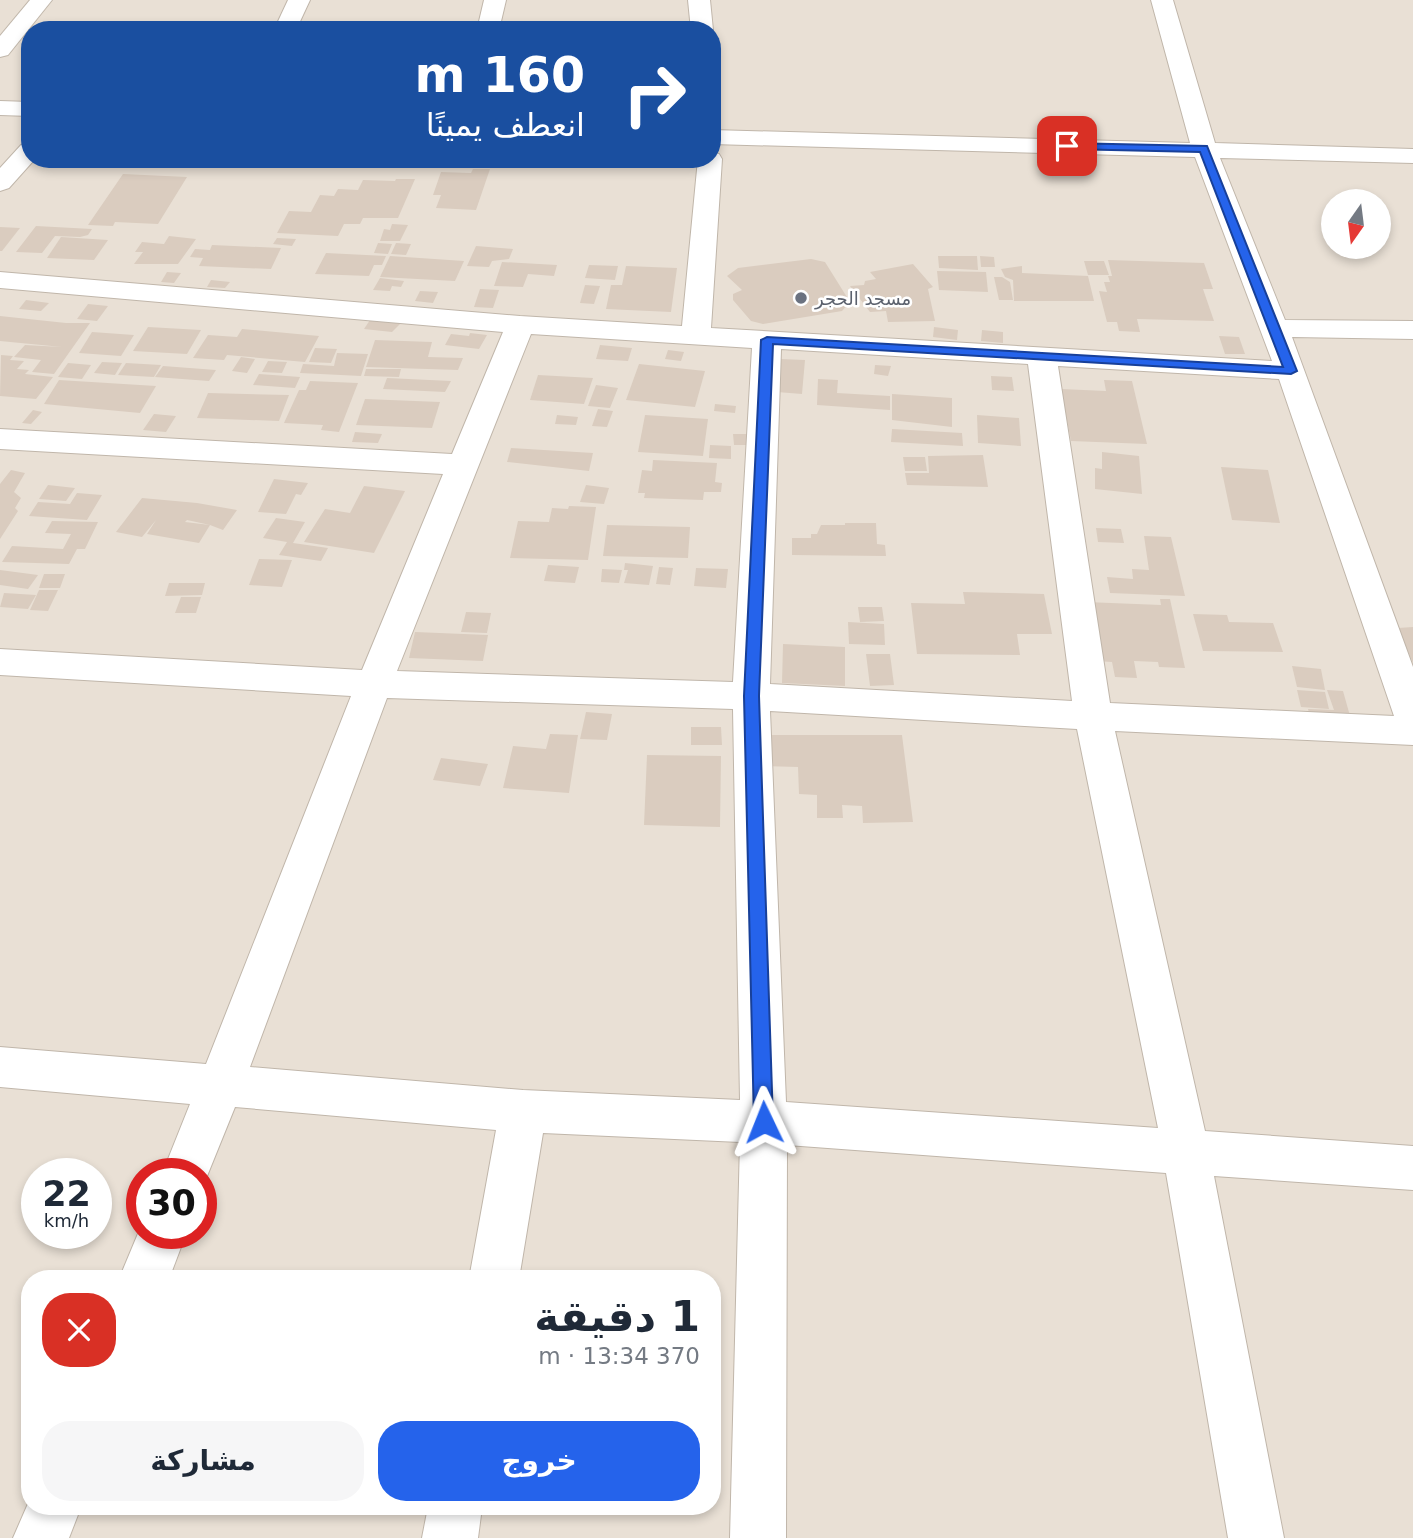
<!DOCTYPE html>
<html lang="ar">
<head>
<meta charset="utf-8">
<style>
	body { margin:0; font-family:"DejaVu Sans",Vazirmatn,sans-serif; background:#f6f6f7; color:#1f2937; direction:rtl; height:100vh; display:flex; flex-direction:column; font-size:26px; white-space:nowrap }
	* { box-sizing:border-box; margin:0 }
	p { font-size:23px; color:#747a83 }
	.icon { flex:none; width:38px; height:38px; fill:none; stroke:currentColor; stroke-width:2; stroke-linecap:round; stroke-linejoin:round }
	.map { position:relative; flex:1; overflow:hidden; direction:ltr }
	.drawer { position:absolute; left:21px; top:1270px; width:700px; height:245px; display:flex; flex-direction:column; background:#fff; border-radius:28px; box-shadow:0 4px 10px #0003; direction:rtl }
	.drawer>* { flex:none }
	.hud { position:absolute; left:21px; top:21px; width:700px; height:147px; border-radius:28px; box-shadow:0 4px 10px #0003; direction:rtl; background:#1a4fa0; color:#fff; overflow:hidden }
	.needle { width:46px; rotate:194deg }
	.buttons { position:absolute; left:1321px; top:189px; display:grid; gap:14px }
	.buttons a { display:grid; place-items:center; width:70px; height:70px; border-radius:50%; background:#fff; box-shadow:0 4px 10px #0003; font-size:35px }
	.speed { position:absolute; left:21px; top:1158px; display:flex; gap:14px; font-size:35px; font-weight:700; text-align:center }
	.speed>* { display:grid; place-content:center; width:91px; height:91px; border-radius:50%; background:#fff; box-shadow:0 4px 10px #0003; line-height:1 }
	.speed small { font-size:18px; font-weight:400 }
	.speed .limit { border:10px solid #d22; background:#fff; color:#111 }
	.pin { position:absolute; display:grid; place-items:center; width:60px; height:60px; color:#fff; margin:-30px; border-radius:14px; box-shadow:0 4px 10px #0006 }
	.me { position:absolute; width:77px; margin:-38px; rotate:358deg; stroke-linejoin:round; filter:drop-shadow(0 0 5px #0008) }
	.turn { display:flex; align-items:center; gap:24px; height:147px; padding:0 21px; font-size:32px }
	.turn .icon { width:91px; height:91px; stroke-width:2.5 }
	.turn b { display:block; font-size:49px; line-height:60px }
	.round { display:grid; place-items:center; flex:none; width:74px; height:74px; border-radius:28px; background:#f6f6f7 }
	.head { display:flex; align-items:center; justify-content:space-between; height:119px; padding:0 21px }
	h1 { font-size:42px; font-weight:600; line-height:52px }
	.button { display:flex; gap:14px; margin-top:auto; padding:14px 21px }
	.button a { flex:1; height:80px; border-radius:28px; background:#2563eb; color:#fff; font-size:28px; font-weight:600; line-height:80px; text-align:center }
	.button a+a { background:#f6f6f7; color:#1f2937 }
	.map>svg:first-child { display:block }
	.residential { fill:#e9e0d5; fill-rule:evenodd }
	.building { fill:#daccbf }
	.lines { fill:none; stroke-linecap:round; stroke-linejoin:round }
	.street-casing { stroke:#c0b6aa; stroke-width:2 }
	.street { fill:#fff; fill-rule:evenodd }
	.route { fill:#2563eb; stroke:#184099; stroke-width:2 }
	.worship-dot { fill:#6b7280; stroke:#fff; stroke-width:2.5 }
	.labels { text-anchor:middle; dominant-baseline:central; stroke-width:5; stroke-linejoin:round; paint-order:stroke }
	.far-worship-label { font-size:18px; fill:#5b616d; stroke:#fff; text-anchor:start }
</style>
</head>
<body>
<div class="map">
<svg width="1413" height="1538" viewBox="0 0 1413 1538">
	<rect width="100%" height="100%" fill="#f4efe8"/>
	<path class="residential" d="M 0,0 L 1413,0 L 1413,1538 L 0,1538 ZM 30,30 L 712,30 L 712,159 L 30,159 ZM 1334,201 L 1379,201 L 1379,247 L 1334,247 ZM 37,1174 L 96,1174 L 96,1234 L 37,1234 ZM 142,1174 L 201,1174 L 201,1234 L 142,1234 ZM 30,1279 L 712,1279 L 712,1507 L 30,1507 Z"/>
	<g class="building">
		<path d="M 473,169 L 490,169 L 476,210 L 436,208 L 441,195 L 433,195 L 441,172 L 471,173 Z"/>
		<path d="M 123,174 L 187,177 L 158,224 L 115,222 L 113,226 L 88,225 Z"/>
		<path d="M 396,179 L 415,179 L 398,218 L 363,218 L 360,224 L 344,224 L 338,236 L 277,233 L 289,211 L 311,212 L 320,195 L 334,196 L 338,189 L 358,190 L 363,180 L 395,181 Z"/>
		<path d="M 392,224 L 408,225 L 400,241 L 380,241 L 384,229 L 390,230 Z"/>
		<path d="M 36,226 L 92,229 L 88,235 L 80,237 L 55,236 L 42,253 L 16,252 Z"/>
		<path d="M 0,227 L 20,228 L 2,251 L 0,251 Z"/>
		<path d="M 169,236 L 196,239 L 178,264 L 134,264 L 143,252 L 135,252 L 142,242 L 164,244 Z"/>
		<path d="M 61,237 L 108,240 L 94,260 L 47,258 Z"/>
		<path d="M 277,238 L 296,239 L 292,246 L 273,244 Z"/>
		<path d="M 378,243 L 392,244 L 388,254 L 374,253 Z"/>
		<path d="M 396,243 L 411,244 L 406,255 L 391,254 Z"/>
		<path d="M 212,245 L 281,248 L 271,269 L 199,266 L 203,258 L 190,257 L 195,249 L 210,250 Z"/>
		<path d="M 476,246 L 513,249 L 509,259 L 492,261 L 489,267 L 467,266 Z"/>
		<path d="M 326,253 L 386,256 L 382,265 L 374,265 L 369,276 L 315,274 Z"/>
		<path d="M 390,256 L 464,261 L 455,281 L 380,277 Z"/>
		<path d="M 938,256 L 977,256 L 978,270 L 939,268 Z"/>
		<path d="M 980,256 L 994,257 L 995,267 L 981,267 Z"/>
		<path d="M 811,259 L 825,262 L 850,302 L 842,311 L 763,324 L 751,321 L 733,300 L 733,294 L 742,290 L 727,276 L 738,268 Z"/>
		<path d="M 1108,260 L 1204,263 L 1213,289 L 1203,289 L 1214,321 L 1137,319 L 1140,332 L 1119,331 L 1117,322 L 1107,322 L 1099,291 L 1107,292 L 1104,282 L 1110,282 L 1108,276 L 1112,276 Z"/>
		<path d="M 1084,261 L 1104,261 L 1109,275 L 1088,275 Z"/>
		<path d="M 502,262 L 557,265 L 554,276 L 528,274 L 523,287 L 494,286 Z"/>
		<path d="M 913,264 L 933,287 L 928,289 L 935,321 L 888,322 L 886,311 L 870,312 L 850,286 L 864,285 L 865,281 L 876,279 L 870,272 Z"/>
		<path d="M 589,265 L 618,266 L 615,280 L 585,278 Z"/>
		<path d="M 626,266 L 677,268 L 671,312 L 606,309 L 611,285 L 622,285 Z"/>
		<path d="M 1022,266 L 1022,273 L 1088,276 L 1094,301 L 1014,301 L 1013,280 L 1005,277 L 1001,269 Z"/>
		<path d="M 937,271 L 986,272 L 988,292 L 939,290 Z"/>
		<path d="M 167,272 L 181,273 L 174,283 L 161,282 Z"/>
		<path d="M 994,277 L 1002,277 L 1010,282 L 1013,300 L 999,300 Z"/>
		<path d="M 380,278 L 404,281 L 401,287 L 392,286 L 390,291 L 373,290 Z"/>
		<path d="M 211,280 L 230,282 L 225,288 L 207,287 Z"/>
		<path d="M 585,285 L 600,286 L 594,304 L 580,303 Z"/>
		<path d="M 480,289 L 499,290 L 493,308 L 474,307 Z"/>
		<path d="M 420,291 L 438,292 L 433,303 L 415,301 Z"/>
		<path d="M 26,300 L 49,303 L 41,311 L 19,309 Z"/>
		<path d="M 88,304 L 108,306 L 97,321 L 77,319 Z"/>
		<path d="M 0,316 L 66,323 L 90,323 L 54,374 L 32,372 L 41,360 L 14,357 L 25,345 L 62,347 L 0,341 Z"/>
		<path d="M 372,317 L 403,321 L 392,332 L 364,329 Z"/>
		<path d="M 148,327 L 201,330 L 187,354 L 133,351 Z"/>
		<path d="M 934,327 L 958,330 L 957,340 L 933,337 Z"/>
		<path d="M 242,329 L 319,336 L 305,362 L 227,355 L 224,360 L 193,358 L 208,335 L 237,337 Z"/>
		<path d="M 982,330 L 1003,332 L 1003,343 L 981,341 Z"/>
		<path d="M 92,332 L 134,335 L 121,356 L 79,353 Z"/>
		<path d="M 470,333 L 487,335 L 479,349 L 445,345 L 451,334 L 469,336 Z"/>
		<path d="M 1219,336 L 1239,337 L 1245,354 L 1225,354 Z"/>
		<path d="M 375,340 L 432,342 L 428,357 L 463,358 L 458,370 L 366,367 Z"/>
		<path d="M 600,345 L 632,348 L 628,361 L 596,359 Z"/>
		<path d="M 315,348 L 337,349 L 331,363 L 309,362 Z"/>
		<path d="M 668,350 L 684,352 L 681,361 L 665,359 Z"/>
		<path d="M 337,353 L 368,354 L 361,376 L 300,373 L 303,364 L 334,366 Z"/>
		<path d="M 1,355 L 13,356 L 10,360 L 24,361 L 17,369 L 29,370 L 25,374 L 53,377 L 36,399 L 0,396 Z"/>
		<path d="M 241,357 L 255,359 L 247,373 L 232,371 Z"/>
		<path d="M 780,359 L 805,360 L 802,394 L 777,392 Z"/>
		<path d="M 268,361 L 287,362 L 282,373 L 262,372 Z"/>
		<path d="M 102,362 L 122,363 L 115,375 L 94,373 Z"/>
		<path d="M 68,363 L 91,365 L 82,379 L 58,377 Z"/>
		<path d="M 126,363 L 161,365 L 154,377 L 118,375 Z"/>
		<path d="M 639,364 L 705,371 L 695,407 L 626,400 Z"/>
		<path d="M 875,365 L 891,366 L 888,376 L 874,374 Z"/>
		<path d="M 163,366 L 216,370 L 209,381 L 155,377 Z"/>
		<path d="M 366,369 L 401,369 L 399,377 L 364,376 Z"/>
		<path d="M 259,374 L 300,377 L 295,388 L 253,385 Z"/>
		<path d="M 538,375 L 593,378 L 584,404 L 530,400 Z"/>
		<path d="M 991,376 L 1012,377 L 1014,391 L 992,390 Z"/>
		<path d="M 387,378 L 451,381 L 445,392 L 383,389 Z"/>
		<path d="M 818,379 L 838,380 L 837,393 L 890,396 L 890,410 L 817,405 Z"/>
		<path d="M 59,380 L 156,386 L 140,413 L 44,404 Z"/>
		<path d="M 1104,380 L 1132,381 L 1147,444 L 1071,441 L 1061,389 L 1106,391 Z"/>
		<path d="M 310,381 L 358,383 L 339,432 L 321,430 L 323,425 L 284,423 L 299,390 L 306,390 Z"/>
		<path d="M 596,385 L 618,388 L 610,408 L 588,406 Z"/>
		<path d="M 208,393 L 289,395 L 279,421 L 197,418 Z"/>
		<path d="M 892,394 L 952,398 L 952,427 L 892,420 Z"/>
		<path d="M 365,399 L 440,402 L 432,428 L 356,425 Z"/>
		<path d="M 715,404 L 736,406 L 735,413 L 714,411 Z"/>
		<path d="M 598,409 L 613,411 L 607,427 L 592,426 Z"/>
		<path d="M 33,410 L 42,412 L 31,424 L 22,423 Z"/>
		<path d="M 154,414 L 176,416 L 166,432 L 143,430 Z"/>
		<path d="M 557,415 L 578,417 L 576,425 L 555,424 Z"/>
		<path d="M 645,415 L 708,419 L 703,456 L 638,452 Z"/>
		<path d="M 977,415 L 1019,418 L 1021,446 L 978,443 Z"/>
		<path d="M 892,429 L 962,433 L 963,446 L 891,442 Z"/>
		<path d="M 355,432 L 382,434 L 378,443 L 352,442 Z"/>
		<path d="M 733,434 L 747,434 L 748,445 L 734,445 Z"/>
		<path d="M 710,445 L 731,446 L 731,459 L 709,458 Z"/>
		<path d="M 511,448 L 593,453 L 589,471 L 507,462 Z"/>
		<path d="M 1102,452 L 1139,456 L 1142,494 L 1095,489 L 1095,468 L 1102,469 Z"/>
		<path d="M 983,455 L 988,487 L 907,485 L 905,473 L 929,473 L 928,456 Z"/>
		<path d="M 903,457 L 925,457 L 927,471 L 905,471 Z"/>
		<path d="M 653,460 L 717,463 L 715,482 L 722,483 L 721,492 L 704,492 L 703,500 L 644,498 L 645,493 L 638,493 L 642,470 L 652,471 Z"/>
		<path d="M 1221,467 L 1268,470 L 1280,523 L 1232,520 Z"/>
		<path d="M 11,470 L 25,473 L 14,492 L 21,498 L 15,508 L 18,511 L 0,539 L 0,484 Z"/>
		<path d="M 274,479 L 308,483 L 301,495 L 296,494 L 286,514 L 258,512 Z"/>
		<path d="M 48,485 L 75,488 L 66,501 L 39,499 Z"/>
		<path d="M 586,485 L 609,488 L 604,504 L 580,502 Z"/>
		<path d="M 364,486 L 405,491 L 374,553 L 304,542 L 325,509 L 350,513 Z"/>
		<path d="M 77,493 L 102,495 L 87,520 L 29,516 L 38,502 L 70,504 Z"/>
		<path d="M 142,498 L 197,503 L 237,510 L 223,530 L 210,525 L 187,520 L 185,522 L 210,525 L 199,543 L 147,534 L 156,520 L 142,537 L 116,532 Z"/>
		<path d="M 569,506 L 596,507 L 588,560 L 510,558 L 518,521 L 549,522 L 552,508 L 568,509 Z"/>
		<path d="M 276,518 L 305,522 L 293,543 L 328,548 L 321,561 L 279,555 L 287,542 L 263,538 Z"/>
		<path d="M 52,521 L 98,522 L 85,549 L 77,549 L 69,564 L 2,562 L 12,546 L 63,549 L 71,534 L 45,533 Z"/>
		<path d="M 845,523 L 876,523 L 877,544 L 885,545 L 886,556 L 792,555 L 792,538 L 811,538 L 811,534 L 817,534 L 821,525 L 845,525 Z"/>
		<path d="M 607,525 L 690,527 L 688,558 L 603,556 Z"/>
		<path d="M 1096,528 L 1121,529 L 1124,543 L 1098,542 Z"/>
		<path d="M 1144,536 L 1171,537 L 1185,596 L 1110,593 L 1107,577 L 1133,579 L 1132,569 L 1149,570 Z"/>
		<path d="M 259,559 L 292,560 L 282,587 L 249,585 Z"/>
		<path d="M 625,563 L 653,566 L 649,585 L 624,583 L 628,570 L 624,570 Z"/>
		<path d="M 548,565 L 579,567 L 575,583 L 544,581 Z"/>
		<path d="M 659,567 L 673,568 L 670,585 L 656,584 Z"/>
		<path d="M 696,568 L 728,569 L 726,588 L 694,586 Z"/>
		<path d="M 602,569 L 622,570 L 619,583 L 601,582 Z"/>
		<path d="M 0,570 L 38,575 L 28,589 L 0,585 Z"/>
		<path d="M 44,574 L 65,574 L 60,588 L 39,588 Z"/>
		<path d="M 169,583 L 205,583 L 202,595 L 165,596 Z"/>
		<path d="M 39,590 L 58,590 L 48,611 L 30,610 Z"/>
		<path d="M 963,592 L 1044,594 L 1052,634 L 1017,634 L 1020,655 L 917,654 L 911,603 L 965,604 Z"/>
		<path d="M 4,593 L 36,595 L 28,609 L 0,607 Z"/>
		<path d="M 181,597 L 201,597 L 196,613 L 175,613 Z"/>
		<path d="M 1160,599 L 1170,599 L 1185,668 L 1159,667 L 1158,662 L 1134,661 L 1137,678 L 1115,677 L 1112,662 L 1096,661 L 1086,602 L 1161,605 Z"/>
		<path d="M 858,607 L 882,607 L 884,621 L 860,622 Z"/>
		<path d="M 466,612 L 491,613 L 487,633 L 461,632 Z"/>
		<path d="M 1193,614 L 1227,615 L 1229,622 L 1273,623 L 1283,652 L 1203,651 Z"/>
		<path d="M 848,622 L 884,624 L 885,645 L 849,644 Z"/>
		<path d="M 1413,627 L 1413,663 L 1398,628 Z"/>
		<path d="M 415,632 L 488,635 L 483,661 L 409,658 Z"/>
		<path d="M 783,644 L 845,647 L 845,686 L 782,683 Z"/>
		<path d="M 866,654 L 890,654 L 894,685 L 870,686 Z"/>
		<path d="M 1292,666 L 1321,669 L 1325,690 L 1297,687 Z"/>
		<path d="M 1297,690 L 1325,692 L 1329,709 L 1301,707 Z"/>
		<path d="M 1327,690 L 1343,691 L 1352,723 L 1311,721 L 1308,709 L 1334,710 Z"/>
		<path d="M 586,712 L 612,714 L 607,740 L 580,739 Z"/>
		<path d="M 691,727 L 721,727 L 722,745 L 691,745 Z"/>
		<path d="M 550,734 L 578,735 L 569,793 L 503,788 L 513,746 L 546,749 Z"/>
		<path d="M 761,735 L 902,735 L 913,822 L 863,823 L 862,806 L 842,805 L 843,818 L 817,818 L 817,795 L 799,794 L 798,767 L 761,766 Z"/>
		<path d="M 647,755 L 721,756 L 720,827 L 644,825 Z"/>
		<path d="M 441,758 L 488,764 L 480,786 L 433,780 Z"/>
	</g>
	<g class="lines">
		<g class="street-casing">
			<g id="street">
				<path d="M 30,0 L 52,0 L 8,55 L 0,57 L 0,36 Z"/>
				<path d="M 288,0 L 310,0 L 296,30 L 274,30 Z"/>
				<path d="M 484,0 L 506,0 L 499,30 L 477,30 Z"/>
				<path d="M 688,0 L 710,0 L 713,30 L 712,31 L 691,30 Z"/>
				<path d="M 1151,0 L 1173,0 L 1215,143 L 1413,149 L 1413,163 L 1220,158 L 1285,320 L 1413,321 L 1413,339 L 1292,337 L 1413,667 L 1413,745 L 1115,731 L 1205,1131 L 1413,1146 L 1413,1190 L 1214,1176 L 1284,1538 L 1228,1538 L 1166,1173 L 787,1145 L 786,1538 L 730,1538 L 740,1142 L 543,1133 L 519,1279 L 469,1279 L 496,1130 L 235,1107 L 201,1191 L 201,1174 L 162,1174 L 190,1104 L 0,1087 L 0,1047 L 206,1064 L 351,696 L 0,675 L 0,649 L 362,670 L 443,474 L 0,449 L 0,429 L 452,454 L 503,332 L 0,288 L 0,272 L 520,316 L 682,326 L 698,159 L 712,159 L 712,152 L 719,154 L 722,159 L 711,328 L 1272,361 L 1195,157 L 712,144 L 712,130 L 1190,143 ZM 531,334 L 752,348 L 733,682 L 397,671 ZM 781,349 L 1028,364 L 1072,701 L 770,684 ZM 1058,366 L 1279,379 L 1394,716 L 1110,703 ZM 387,698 L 733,709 L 740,1100 L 523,1090 L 250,1067 ZM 770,711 L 1077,729 L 1158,1128 L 786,1102 Z"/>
				<path d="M 0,101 L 30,102 L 30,116 L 0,115 Z"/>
				<path d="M 30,143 L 30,159 L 35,159 L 9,188 L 0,191 L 0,168 L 21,145 Z"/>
				<path d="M 142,1224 L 142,1234 L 186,1234 L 169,1279 L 119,1279 Z"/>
				<path d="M 30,1499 L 30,1507 L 81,1507 L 69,1538 L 13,1538 Z"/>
				<path d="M 428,1507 L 482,1507 L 478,1538 L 422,1538 Z"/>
			</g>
		</g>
		<use href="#street" class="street"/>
	</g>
	<path class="route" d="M 1064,143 L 1207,146 L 1297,371 L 1291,374 L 773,344 L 759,696 L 773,1122 L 770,1128 L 764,1130 L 757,1128 L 754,1122 L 744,696 L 761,340 L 767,337 L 1283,367 L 1200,152 L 1067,149 L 1062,146 Z"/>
	<circle class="worship-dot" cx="801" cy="298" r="7"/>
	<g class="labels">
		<g class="far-worship-label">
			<text x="815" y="298">مسجد الحجر</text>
		</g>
	</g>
</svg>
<div class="buttons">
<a><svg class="needle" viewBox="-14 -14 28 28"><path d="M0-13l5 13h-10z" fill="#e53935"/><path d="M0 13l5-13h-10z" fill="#747a83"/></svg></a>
</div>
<div class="speed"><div>22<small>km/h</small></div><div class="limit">30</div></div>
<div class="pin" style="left:1067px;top:146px;background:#d93025"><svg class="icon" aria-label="arrive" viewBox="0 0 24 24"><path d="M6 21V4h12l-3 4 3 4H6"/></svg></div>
<svg class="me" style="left:764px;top:1122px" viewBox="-20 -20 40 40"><path d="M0-17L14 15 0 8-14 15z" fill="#2563eb" stroke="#fff" stroke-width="4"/></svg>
<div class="hud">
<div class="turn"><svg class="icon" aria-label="right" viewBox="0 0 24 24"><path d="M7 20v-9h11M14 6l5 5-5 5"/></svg><div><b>160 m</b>انعطف يمينًا</div></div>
</div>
<section class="drawer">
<div class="head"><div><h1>1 دقيقة</h1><p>370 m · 13:34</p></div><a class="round" style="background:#d93025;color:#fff"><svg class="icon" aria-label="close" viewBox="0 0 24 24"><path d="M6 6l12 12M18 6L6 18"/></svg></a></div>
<div class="button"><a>خروج</a><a>مشاركة</a></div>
</section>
</div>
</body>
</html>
